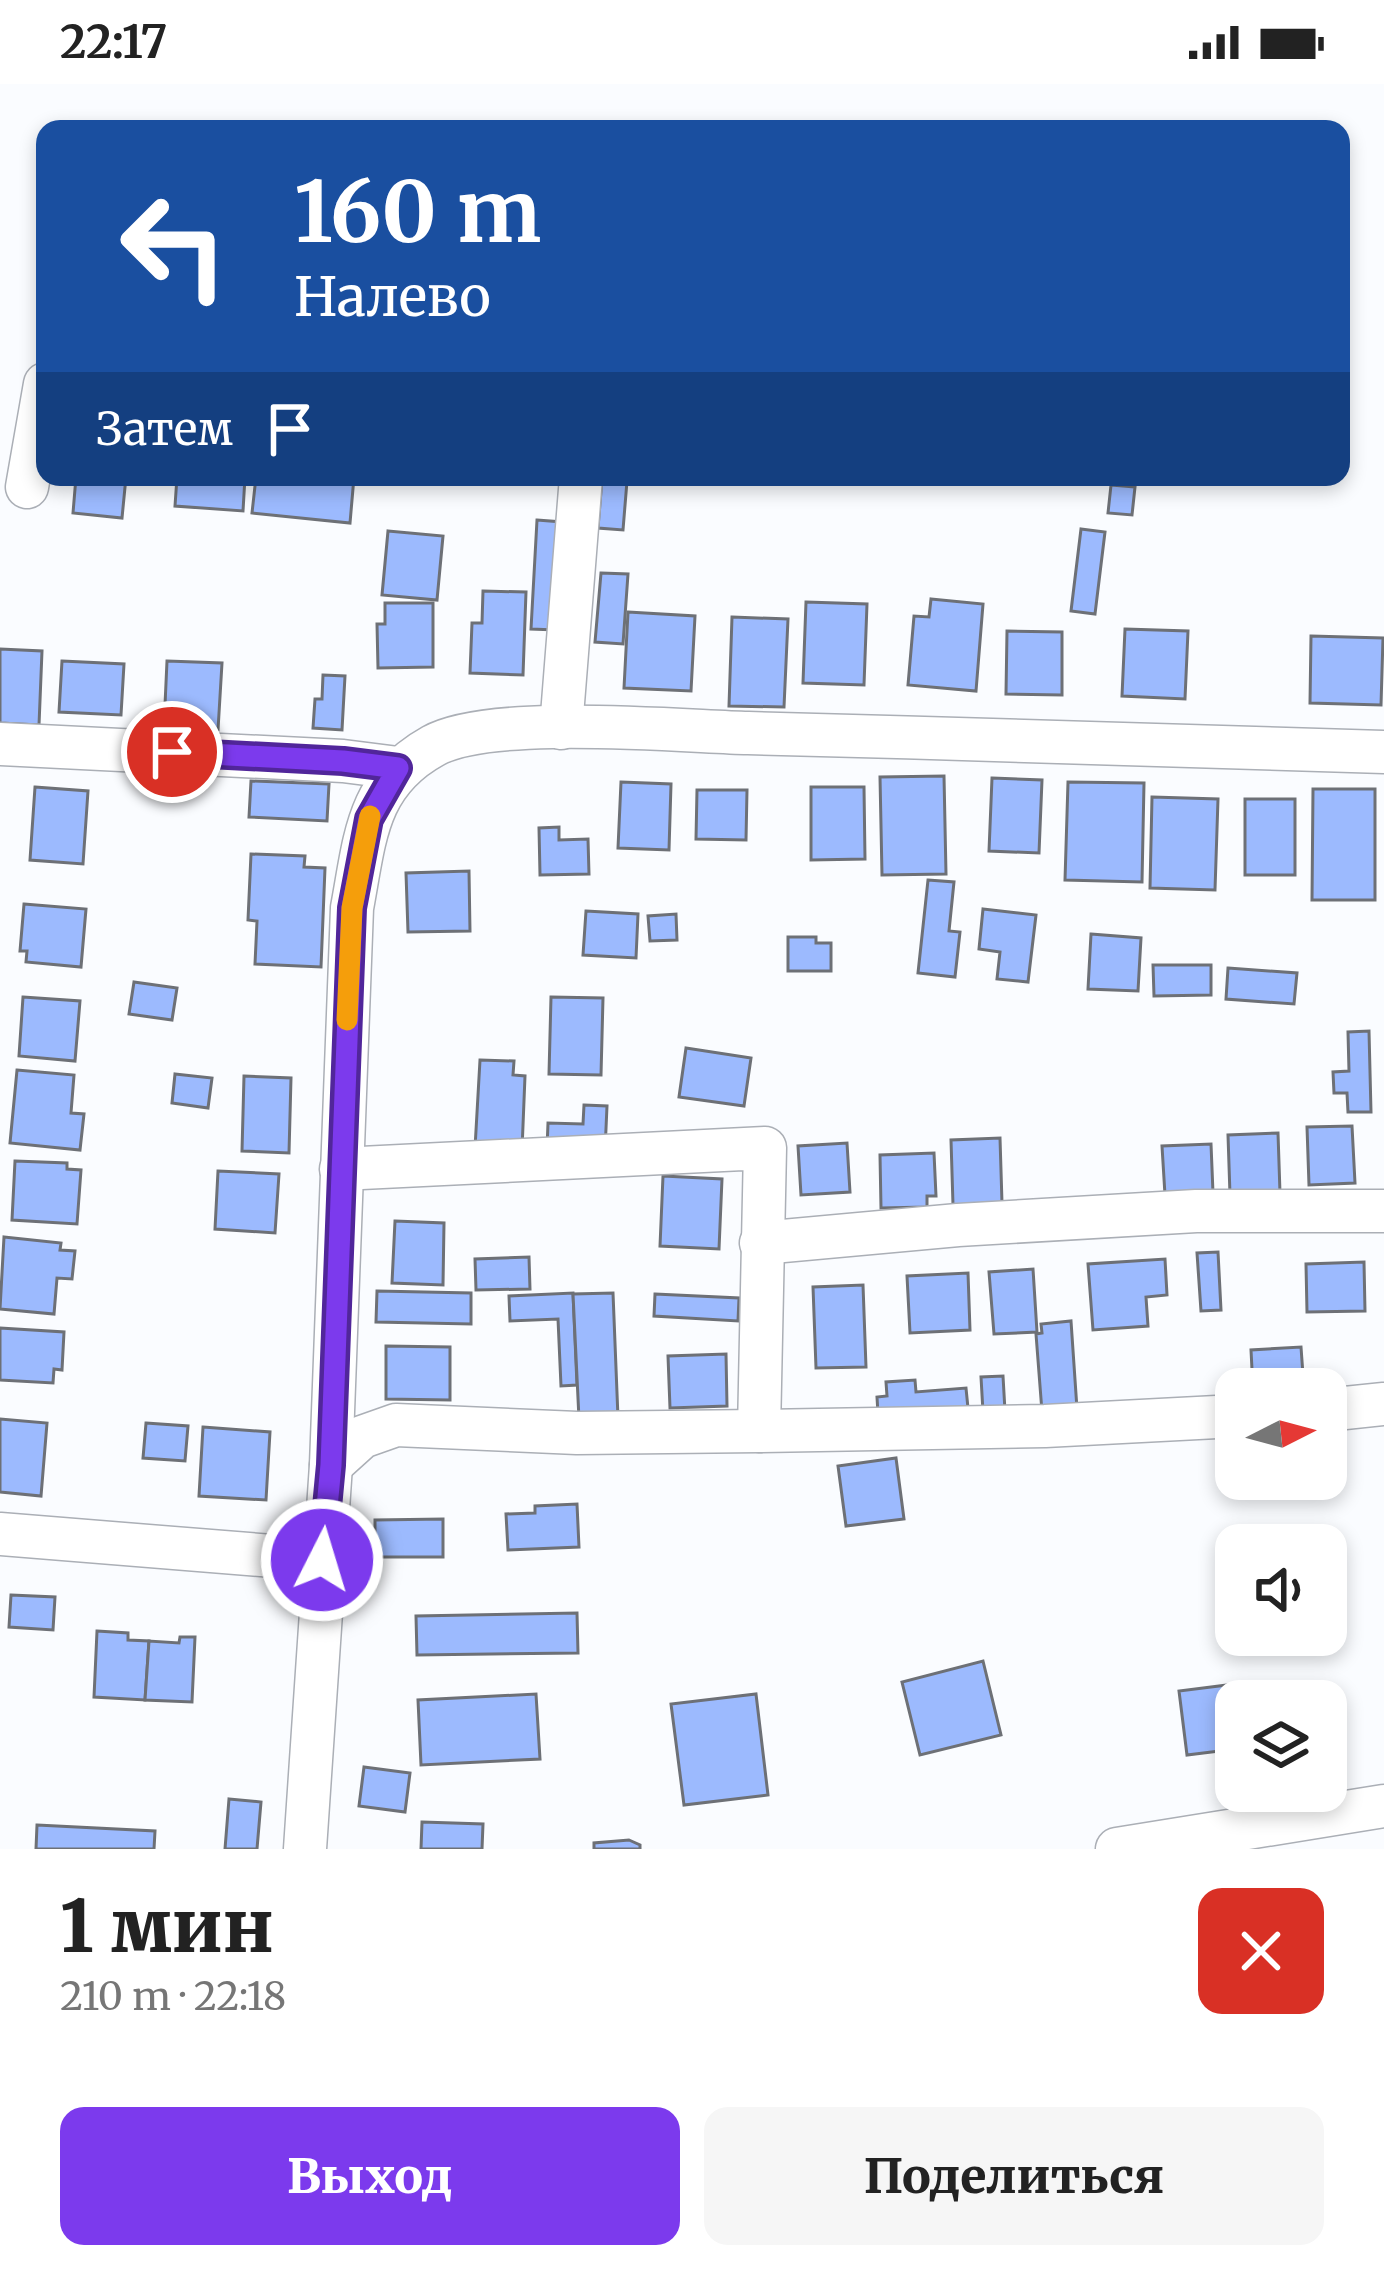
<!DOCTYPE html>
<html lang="ru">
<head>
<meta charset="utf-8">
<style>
	body { margin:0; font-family:Merriweather,serif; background:#f6f6f6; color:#222; height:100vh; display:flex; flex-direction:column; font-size:45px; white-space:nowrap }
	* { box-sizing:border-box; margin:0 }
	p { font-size:39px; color:#767676 }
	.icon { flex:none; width:66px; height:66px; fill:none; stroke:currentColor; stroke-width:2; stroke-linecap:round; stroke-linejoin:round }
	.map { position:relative; height:1765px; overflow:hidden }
	.panel { display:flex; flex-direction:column; background:#fff; flex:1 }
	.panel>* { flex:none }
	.banner { position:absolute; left:36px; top:36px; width:1314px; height:366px; border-radius:24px; box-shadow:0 6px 18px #0003; background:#1a4fa0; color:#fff; overflow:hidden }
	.needle { width:78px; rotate:84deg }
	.tools { position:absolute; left:1215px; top:1284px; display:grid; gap:24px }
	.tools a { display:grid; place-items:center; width:132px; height:132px; border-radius:24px; background:#fff; box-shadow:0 6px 18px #0003; font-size:60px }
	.pin { position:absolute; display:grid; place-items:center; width:102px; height:102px; color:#fff; margin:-51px; border:6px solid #fff; border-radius:50%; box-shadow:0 3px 12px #0007 }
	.me { position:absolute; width:132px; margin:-66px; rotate:5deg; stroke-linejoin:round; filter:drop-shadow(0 0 9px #0008) }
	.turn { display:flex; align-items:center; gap:42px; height:252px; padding:0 60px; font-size:54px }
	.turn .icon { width:156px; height:156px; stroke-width:2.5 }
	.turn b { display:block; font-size:84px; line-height:102px }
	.then { display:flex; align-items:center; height:114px; padding:0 60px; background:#0003; gap:24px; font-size:45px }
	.round { display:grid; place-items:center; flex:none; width:126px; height:126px; border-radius:24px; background:#f6f6f6 }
	.overview { display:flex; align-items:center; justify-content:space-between; height:204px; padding:0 60px }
	h1 { font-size:72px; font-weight:800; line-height:90px }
	.primary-button { display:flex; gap:24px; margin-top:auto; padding:24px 60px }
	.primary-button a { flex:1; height:138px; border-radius:24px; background:#7c3aed; color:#fff; font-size:48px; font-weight:800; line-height:138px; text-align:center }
	.primary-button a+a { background:#f6f6f6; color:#222 }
	.status { display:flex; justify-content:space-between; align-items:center; height:84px; padding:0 60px; background:#fff; direction:ltr }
	.status svg { height:33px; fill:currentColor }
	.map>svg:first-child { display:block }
	.building { fill:#9cbafe; stroke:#6d7076; stroke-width:3 }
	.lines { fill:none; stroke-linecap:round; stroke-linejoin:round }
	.minor-casing { stroke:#abafb6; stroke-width:45 }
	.minor { stroke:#fff; stroke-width:42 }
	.route-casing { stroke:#51269a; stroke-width:30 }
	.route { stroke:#7c3aed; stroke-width:21 }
	.slow { stroke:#f59e0b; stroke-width:21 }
</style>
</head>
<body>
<div class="status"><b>22:17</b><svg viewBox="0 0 49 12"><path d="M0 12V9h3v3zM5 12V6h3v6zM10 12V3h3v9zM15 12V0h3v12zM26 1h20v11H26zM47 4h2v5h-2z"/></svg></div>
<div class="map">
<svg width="1384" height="1765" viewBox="0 0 1384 1765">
	<rect width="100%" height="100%" fill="#fafcff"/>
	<g class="building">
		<path d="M 76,393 L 126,393 L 122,434 L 73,429 Z"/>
		<path d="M 177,393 L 245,393 L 243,427 L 175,422 Z"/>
		<path d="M 256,393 L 354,393 L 350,439 L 252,429 Z"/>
		<path d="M 602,395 L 627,397 L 623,446 L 598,444 Z"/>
		<path d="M 1111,401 L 1135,403 L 1132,431 L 1108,429 Z"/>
		<path d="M 537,436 L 562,438 L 556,546 L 531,545 Z"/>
		<path d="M 1081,445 L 1105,448 L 1095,530 L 1071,527 Z"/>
		<path d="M 388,447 L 443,452 L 437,516 L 382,511 Z"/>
		<path d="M 601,489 L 628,490 L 623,560 L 595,558 Z"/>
		<path d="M 483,507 L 526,508 L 523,591 L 470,589 L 472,539 L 482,539 Z"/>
		<path d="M 931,515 L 983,520 L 976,607 L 908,601 L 914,532 L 929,533 Z"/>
		<path d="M 806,518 L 867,520 L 864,601 L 803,599 Z"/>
		<path d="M 385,519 L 433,519 L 433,583 L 378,584 L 377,540 L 385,540 Z"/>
		<path d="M 628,528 L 695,532 L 691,607 L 624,604 Z"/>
		<path d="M 732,533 L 788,535 L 784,623 L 729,622 Z"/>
		<path d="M 1125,545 L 1188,547 L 1185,615 L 1122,612 Z"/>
		<path d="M 1007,547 L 1062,548 L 1062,611 L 1006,610 Z"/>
		<path d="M 1311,552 L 1383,554 L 1381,621 L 1310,619 Z"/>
		<path d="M 0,565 L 42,567 L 39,641 L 0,639 Z"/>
		<path d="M 62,577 L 124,580 L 121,631 L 59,628 Z"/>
		<path d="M 167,577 L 222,579 L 218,646 L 164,643 Z"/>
		<path d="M 323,591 L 345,592 L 342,646 L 313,644 L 315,615 L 322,615 Z"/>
		<path d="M 944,692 L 946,790 L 882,791 L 880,693 Z"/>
		<path d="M 992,694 L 1042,696 L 1039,769 L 989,767 Z"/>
		<path d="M 251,697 L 329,700 L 327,737 L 249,733 Z"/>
		<path d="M 621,698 L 671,700 L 669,766 L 618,764 Z"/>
		<path d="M 1068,698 L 1144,699 L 1142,798 L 1065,796 Z"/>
		<path d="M 35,703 L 88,707 L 83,780 L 30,776 Z"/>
		<path d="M 811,703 L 864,703 L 865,775 L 811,776 Z"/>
		<path d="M 1313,705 L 1375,705 L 1375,816 L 1312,816 Z"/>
		<path d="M 697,706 L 747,706 L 746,756 L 696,755 Z"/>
		<path d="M 1152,713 L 1218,715 L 1215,806 L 1150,804 Z"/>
		<rect x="1245" y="715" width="50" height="76"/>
		<path d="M 559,743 L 559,756 L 588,755 L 589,790 L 540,791 L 539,744 Z"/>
		<path d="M 251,770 L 305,772 L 304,783 L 325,784 L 321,883 L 255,880 L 257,837 L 248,836 Z"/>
		<path d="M 469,787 L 470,847 L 408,848 L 406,789 Z"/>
		<path d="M 928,796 L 954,798 L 949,847 L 960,848 L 955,893 L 918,889 Z"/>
		<path d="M 24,820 L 86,825 L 81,883 L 26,878 L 27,867 L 20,867 Z"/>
		<path d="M 983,825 L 1036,831 L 1028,898 L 997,895 L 1000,868 L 979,865 Z"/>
		<path d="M 586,827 L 638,830 L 636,874 L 583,871 Z"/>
		<path d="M 676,830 L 677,856 L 650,857 L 648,832 Z"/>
		<path d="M 1091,850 L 1141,854 L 1138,907 L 1088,905 Z"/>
		<path d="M 788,853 L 816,853 L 816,859 L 831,859 L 831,887 L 788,887 Z"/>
		<path d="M 1153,881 L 1211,881 L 1211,911 L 1154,912 Z"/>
		<path d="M 1228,884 L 1297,889 L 1294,920 L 1226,915 Z"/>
		<path d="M 134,898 L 177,904 L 172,936 L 129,930 Z"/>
		<path d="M 23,913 L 80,917 L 75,977 L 19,972 Z"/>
		<path d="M 551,913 L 603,914 L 601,991 L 549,990 Z"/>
		<path d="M 1369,947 L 1371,1028 L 1348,1028 L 1347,1009 L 1334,1009 L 1333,988 L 1349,987 L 1348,948 Z"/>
		<path d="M 686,964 L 751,974 L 744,1022 L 679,1013 Z"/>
		<path d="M 480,976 L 514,977 L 513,991 L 525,992 L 522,1066 L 475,1064 Z"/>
		<path d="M 17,986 L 74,991 L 71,1029 L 84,1030 L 80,1066 L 10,1059 Z"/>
		<path d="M 175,990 L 212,994 L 208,1024 L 172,1019 Z"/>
		<path d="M 244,992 L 291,994 L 289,1069 L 242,1067 Z"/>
		<path d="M 584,1021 L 607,1022 L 605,1067 L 547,1065 L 548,1039 L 583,1040 Z"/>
		<path d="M 1352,1042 L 1355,1099 L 1309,1101 L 1307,1043 Z"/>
		<path d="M 1278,1049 L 1280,1109 L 1230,1111 L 1228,1051 Z"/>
		<path d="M 1000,1054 L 1002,1119 L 953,1121 L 951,1056 Z"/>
		<path d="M 847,1059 L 850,1108 L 801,1111 L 798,1062 Z"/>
		<path d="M 1211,1060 L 1213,1109 L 1165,1111 L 1162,1062 Z"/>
		<path d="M 934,1069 L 936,1112 L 927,1112 L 927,1123 L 881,1124 L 880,1071 Z"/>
		<path d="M 15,1077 L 67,1079 L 67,1085 L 81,1086 L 77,1140 L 12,1136 Z"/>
		<path d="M 218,1087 L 279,1090 L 275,1149 L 215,1145 Z"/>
		<path d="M 663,1092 L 722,1095 L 719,1165 L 660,1162 Z"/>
		<path d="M 395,1137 L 444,1139 L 443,1201 L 392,1199 Z"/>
		<path d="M 4,1153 L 61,1159 L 60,1166 L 75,1167 L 72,1195 L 57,1194 L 54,1230 L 0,1225 Z"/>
		<path d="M 1218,1168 L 1221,1226 L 1201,1227 L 1197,1169 Z"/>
		<path d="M 529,1173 L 530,1205 L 476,1206 L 475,1175 Z"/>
		<path d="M 1165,1175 L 1167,1211 L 1146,1213 L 1148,1242 L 1093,1246 L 1088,1180 Z"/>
		<path d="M 1364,1178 L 1365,1227 L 1307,1228 L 1306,1180 Z"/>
		<path d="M 1033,1185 L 1037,1248 L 994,1250 L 989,1188 Z"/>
		<path d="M 968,1189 L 970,1246 L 910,1249 L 907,1192 Z"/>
		<path d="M 863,1201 L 866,1283 L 816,1284 L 813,1203 Z"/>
		<path d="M 377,1207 L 471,1209 L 471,1240 L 376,1238 Z"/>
		<path d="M 573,1209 L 577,1301 L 561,1302 L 558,1235 L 510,1237 L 509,1212 Z"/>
		<path d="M 613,1209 L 618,1334 L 579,1335 L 573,1210 Z"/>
		<path d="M 655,1210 L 739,1214 L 738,1237 L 654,1232 Z"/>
		<path d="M 1071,1237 L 1077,1325 L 1042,1328 L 1036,1250 L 1042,1249 L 1041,1240 Z"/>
		<path d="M 0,1244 L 64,1248 L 62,1286 L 54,1285 L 53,1299 L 0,1296 Z"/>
		<path d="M 386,1262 L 450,1263 L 450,1316 L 386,1315 Z"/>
		<path d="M 1301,1263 L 1304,1305 L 1253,1305 L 1251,1266 Z"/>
		<path d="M 726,1270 L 727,1322 L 670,1324 L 668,1272 Z"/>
		<path d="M 1003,1292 L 1005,1327 L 983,1328 L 981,1293 Z"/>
		<path d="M 915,1296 L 916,1308 L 966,1304 L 968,1324 L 878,1330 L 877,1313 L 887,1312 L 886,1298 Z"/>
		<path d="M 0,1335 L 47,1339 L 41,1412 L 0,1408 Z"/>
		<path d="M 146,1339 L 188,1342 L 185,1377 L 143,1374 Z"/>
		<path d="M 203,1343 L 270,1348 L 266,1416 L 199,1412 Z"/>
		<path d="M 896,1374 L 904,1435 L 846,1442 L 838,1382 Z"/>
		<path d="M 577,1420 L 579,1463 L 508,1466 L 506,1430 L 535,1429 L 535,1422 Z"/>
		<path d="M 443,1435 L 443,1473 L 375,1473 L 375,1436 Z"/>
		<path d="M 11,1511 L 55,1513 L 53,1546 L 9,1543 Z"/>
		<path d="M 577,1529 L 578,1569 L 417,1571 L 416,1532 Z"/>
		<path d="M 97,1547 L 128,1549 L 128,1556 L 149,1557 L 145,1616 L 94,1613 Z"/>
		<path d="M 180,1553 L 195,1553 L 192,1618 L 145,1616 L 149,1557 L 179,1559 Z"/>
		<path d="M 983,1577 L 1001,1651 L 920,1671 L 902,1598 Z"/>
		<path d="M 1243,1599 L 1245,1617 L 1236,1617 L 1236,1665 L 1187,1671 L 1179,1607 Z"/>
		<path d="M 536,1610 L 540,1675 L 421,1681 L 418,1616 Z"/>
		<path d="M 756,1610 L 768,1711 L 684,1721 L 671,1620 Z"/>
		<path d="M 364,1683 L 410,1689 L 405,1728 L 359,1722 Z"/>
		<path d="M 229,1715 L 261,1718 L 257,1765 L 225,1765 Z"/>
		<path d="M 422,1738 L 483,1740 L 482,1765 L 421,1765 Z"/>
		<path d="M 37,1741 L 155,1747 L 154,1765 L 36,1765 Z"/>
		<path d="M 629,1756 L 640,1761 L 640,1765 L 594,1765 L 594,1759 Z"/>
	</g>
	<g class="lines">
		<g class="minor-casing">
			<g id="minor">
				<path d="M 27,403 L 45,300"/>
				<path d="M 561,644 L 581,393"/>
				<path d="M 0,660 L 343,677 L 398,684"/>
				<path d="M 341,1085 L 765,1064 L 759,1347"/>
				<path d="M 761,1159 L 958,1141 L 1196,1127 L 1384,1127"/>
				<path d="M 1326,1326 L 1384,1320"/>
				<path d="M 331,1381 L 362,1353 L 396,1341 L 577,1349 L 759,1347 L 1045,1342 L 1236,1332"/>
				<path d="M 0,1450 L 322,1476"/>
				<path d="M 305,1765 L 331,1381 L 352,824 C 365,755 366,699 433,662 C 489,630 678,647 748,649 C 960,655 1172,660 1384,668"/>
				<path d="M 1117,1765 L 1384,1722"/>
			</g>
		</g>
		<use href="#minor" class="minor"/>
	</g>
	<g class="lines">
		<g class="route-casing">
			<path id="route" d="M 172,668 L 343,677 L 398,684 L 369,735 L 352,824 L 331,1381 L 322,1476"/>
		</g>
		<use href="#route" class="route"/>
		<path class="slow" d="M 347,936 L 352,824 L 370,732"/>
	</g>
</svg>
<div class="tools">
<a><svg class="needle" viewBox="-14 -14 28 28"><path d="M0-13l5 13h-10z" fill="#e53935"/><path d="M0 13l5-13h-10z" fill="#767676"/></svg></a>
<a><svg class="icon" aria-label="sound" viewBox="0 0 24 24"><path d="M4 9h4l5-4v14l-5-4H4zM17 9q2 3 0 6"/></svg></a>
<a><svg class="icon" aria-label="layers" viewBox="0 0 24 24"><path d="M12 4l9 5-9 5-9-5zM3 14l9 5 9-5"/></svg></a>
</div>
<div class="pin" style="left:172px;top:668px;background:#d93025"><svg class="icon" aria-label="arrive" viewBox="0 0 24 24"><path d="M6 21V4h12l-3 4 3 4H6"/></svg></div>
<svg class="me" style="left:322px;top:1476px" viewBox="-20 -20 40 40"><circle r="17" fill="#7c3aed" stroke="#fff" stroke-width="3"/><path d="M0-11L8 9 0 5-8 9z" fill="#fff"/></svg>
<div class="banner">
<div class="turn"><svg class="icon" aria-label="left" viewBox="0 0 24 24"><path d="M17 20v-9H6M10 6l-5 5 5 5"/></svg><div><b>160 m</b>Налево</div></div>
<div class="then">Затем<svg class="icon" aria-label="arrive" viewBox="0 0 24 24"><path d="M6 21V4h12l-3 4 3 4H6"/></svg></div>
</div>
</div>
<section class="panel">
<div class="overview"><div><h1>1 мин</h1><p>210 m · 22:18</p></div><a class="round" style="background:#d93025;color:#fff"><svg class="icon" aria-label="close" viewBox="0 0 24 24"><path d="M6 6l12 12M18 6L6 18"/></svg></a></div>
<div class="primary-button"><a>Выход</a><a>Поделиться</a></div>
</section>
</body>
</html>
